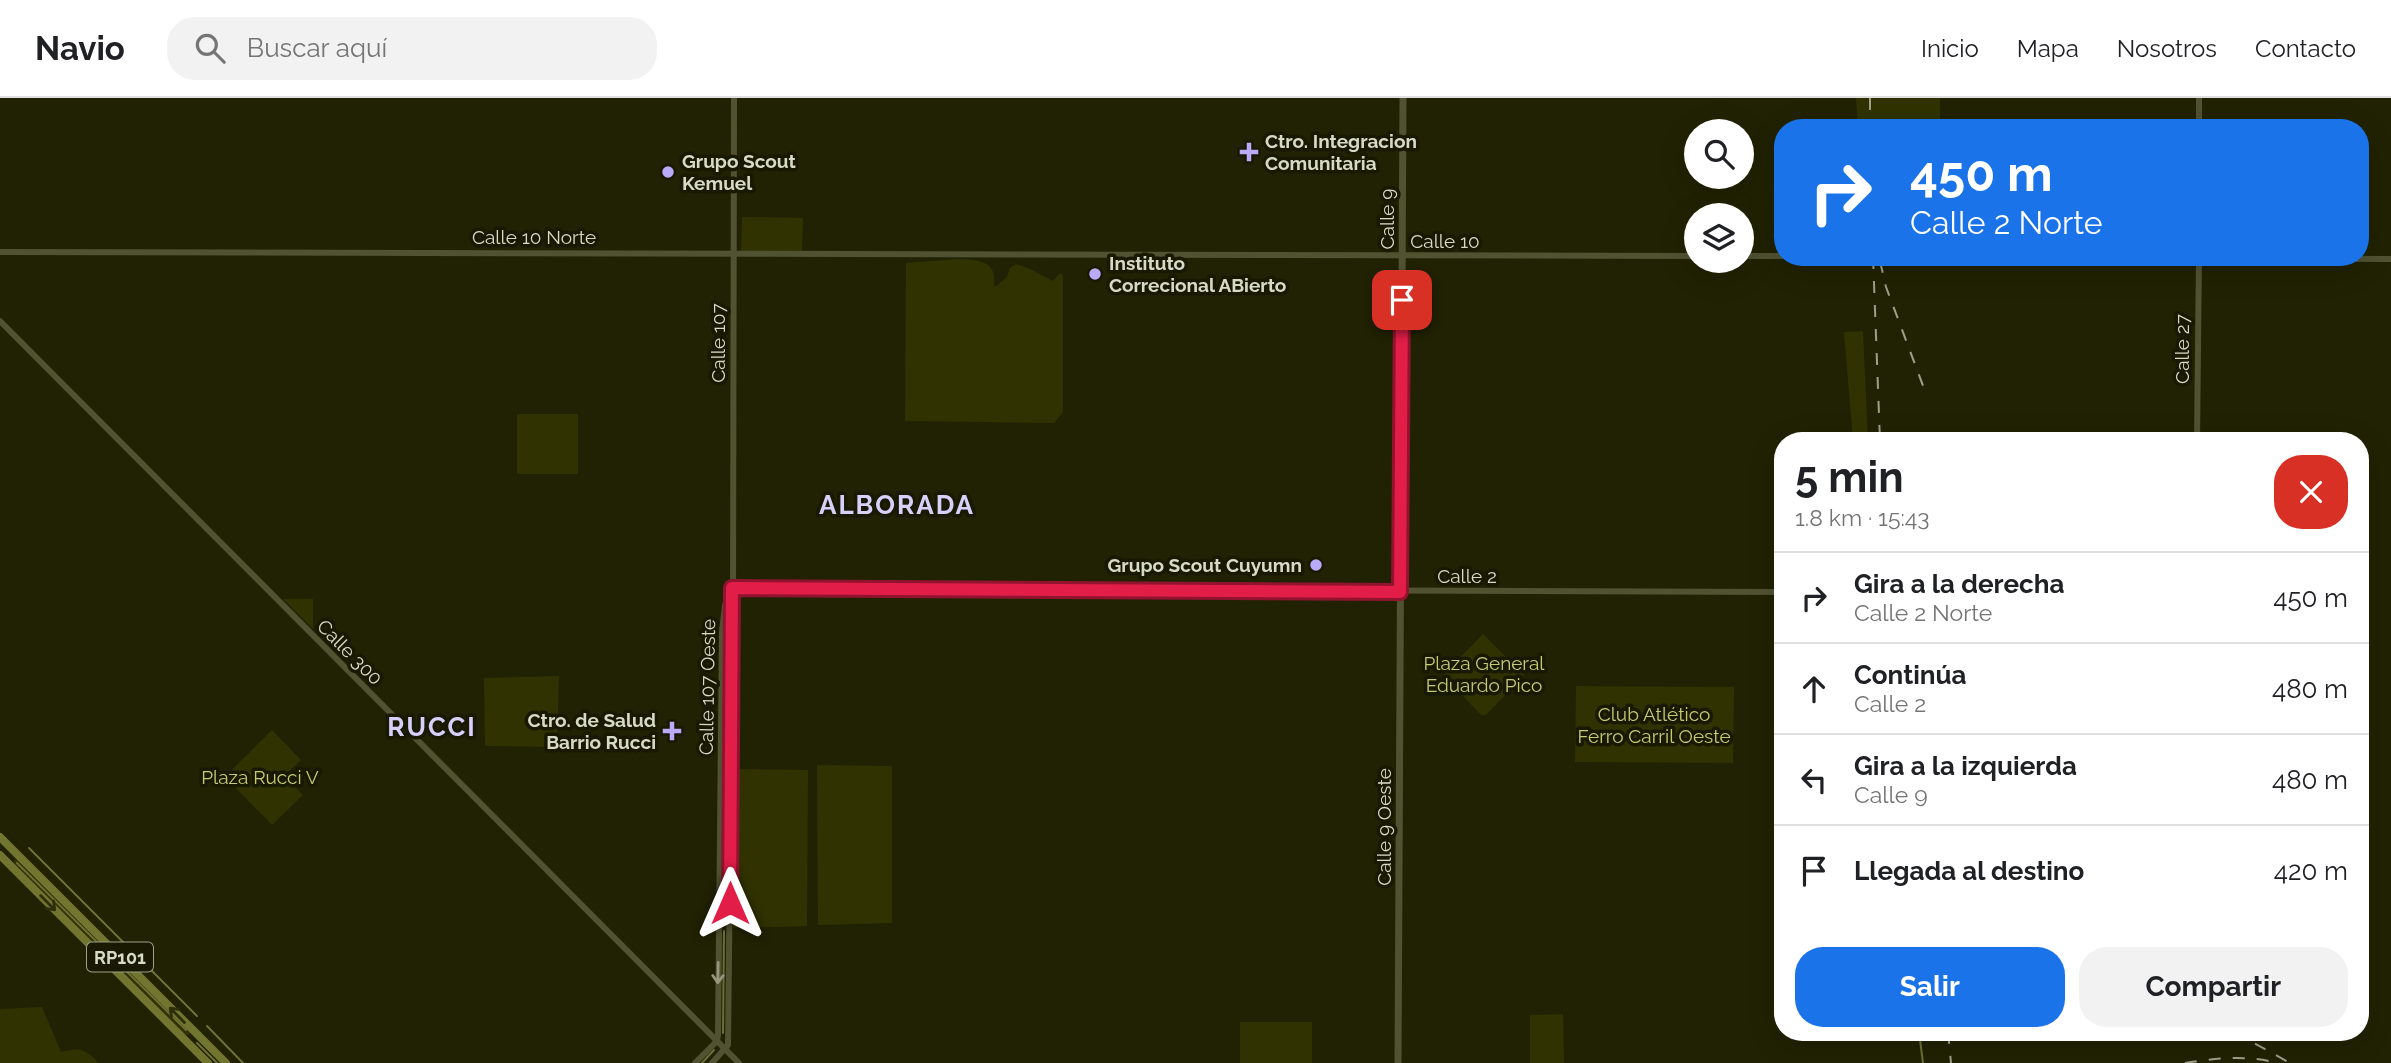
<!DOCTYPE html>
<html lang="es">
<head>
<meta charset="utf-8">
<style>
	body { margin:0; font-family:Raleway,sans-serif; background:#f2f2f2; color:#202124; height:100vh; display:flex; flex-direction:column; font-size:26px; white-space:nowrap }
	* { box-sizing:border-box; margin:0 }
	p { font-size:23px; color:#757577 }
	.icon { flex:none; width:38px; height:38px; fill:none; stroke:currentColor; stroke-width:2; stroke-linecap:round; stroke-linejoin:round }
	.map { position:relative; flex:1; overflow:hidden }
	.sheet { position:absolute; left:1774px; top:334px; width:595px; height:609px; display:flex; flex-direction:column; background:#fff; border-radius:28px; box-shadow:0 7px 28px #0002 }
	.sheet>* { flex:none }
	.hud { position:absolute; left:1774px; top:21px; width:595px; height:147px; border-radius:28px; box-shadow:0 7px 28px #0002; background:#1a73e8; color:#fff; overflow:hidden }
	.controls { position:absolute; left:1684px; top:21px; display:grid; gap:14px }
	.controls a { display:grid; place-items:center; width:70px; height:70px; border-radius:50%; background:#fff; box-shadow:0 7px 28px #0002; font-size:35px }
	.pin { position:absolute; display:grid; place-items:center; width:60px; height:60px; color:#fff; margin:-30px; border-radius:14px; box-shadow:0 4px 10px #0006 }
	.me { position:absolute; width:77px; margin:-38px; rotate:0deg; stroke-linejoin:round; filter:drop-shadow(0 0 5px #0008) }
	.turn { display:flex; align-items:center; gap:24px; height:147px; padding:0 21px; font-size:32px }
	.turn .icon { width:91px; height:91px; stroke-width:2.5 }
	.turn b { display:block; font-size:49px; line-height:60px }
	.round { display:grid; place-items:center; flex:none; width:74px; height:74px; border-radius:28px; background:#f2f2f2 }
	.summary { display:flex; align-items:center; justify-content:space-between; height:119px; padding:0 21px }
	h1 { font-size:42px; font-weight:700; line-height:52px }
	.primary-button { display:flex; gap:14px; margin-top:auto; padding:14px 21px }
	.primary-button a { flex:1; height:80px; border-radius:28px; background:#1a73e8; color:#fff; font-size:28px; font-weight:700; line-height:80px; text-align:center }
	.primary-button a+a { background:#f2f2f2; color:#202124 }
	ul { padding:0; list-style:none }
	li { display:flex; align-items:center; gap:21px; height:91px; padding:0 21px; border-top:2px solid #e0e0e0 }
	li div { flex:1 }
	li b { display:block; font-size:26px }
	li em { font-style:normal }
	header { display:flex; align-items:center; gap:42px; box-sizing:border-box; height:98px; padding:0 35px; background:#fff; border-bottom:2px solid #e0e0e0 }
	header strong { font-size:33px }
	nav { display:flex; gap:38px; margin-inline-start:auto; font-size:24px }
	.search { width:490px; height:63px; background:#f2f2f2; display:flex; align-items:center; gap:18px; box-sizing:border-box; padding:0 24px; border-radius:28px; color:#757577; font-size:26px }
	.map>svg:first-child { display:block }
	.green { fill:#313201 }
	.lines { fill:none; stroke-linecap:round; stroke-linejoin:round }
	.stream { stroke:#6d7036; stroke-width:2 }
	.tertiary { stroke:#505232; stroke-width:6 }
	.secondary { stroke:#505232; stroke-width:7 }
	.primary { stroke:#72752f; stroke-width:8 }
	.rail { stroke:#9ea08a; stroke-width:2; stroke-dasharray:12 12; stroke-linecap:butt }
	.oneway { stroke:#2e300c }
	.oneway2 { stroke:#94967d }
	.route-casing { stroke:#92132f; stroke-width:18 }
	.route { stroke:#e11d48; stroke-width:12 }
	.poi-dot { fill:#b9abf7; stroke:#181900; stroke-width:2.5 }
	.labels { text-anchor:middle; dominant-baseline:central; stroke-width:7; stroke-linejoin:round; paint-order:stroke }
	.shield { fill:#181900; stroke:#9ea08c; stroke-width:2 }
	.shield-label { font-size:18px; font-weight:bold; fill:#d8dac8 }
	.poi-label { font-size:19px; font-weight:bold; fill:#d8dac8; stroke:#181900; text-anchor:start }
	.street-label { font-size:19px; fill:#d8dac8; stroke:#181900 }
	.park-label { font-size:19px; fill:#c5ca73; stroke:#181900 }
	.district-label { font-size:26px; font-weight:bold; letter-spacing:2px; fill:#d7d0fb; stroke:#181900 }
</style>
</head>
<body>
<header>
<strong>Navio</strong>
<div class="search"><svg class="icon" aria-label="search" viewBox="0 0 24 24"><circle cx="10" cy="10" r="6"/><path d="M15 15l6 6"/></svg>Buscar aquí</div>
<nav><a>Inicio</a><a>Mapa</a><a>Nosotros</a><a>Contacto</a></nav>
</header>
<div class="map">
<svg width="2391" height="965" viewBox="0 0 2391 965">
	<rect width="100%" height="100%" fill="#212203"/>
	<g class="green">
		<path d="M 1856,0 L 1940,0 L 1940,30 L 1858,30 Z"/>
		<path d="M 742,119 L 803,120 L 802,154 L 741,153 Z"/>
		<path d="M 957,161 C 971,162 990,160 994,177 C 994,181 994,185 995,189 L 1007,179 L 1010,170 L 1016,166 L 1028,170 L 1053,183 L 1060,175 L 1063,177 L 1063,314 L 1054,325 L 905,323 L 906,165 Z"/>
		<path d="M 1863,233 L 1868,343 L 1853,343 L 1844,234 Z"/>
		<rect x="517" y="316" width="61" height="60"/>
		<path d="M 283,501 L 313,501 L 313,531 Z"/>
		<path d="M 1483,536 L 1524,577 L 1486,617 L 1481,617 L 1443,577 Z"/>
		<path d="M 559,578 L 557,649 L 485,648 L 484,580 Z"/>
		<path d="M 1576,588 L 1734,589 L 1733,665 L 1575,664 Z"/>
		<path d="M 272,632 L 301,662 L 284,678 L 303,697 L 272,727 L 225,679 Z"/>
		<path d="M 817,667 L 892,668 L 892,825 L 818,827 Z"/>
		<path d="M 732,671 L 808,672 L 807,828 L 733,830 Z"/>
		<path d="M 16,761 L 190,934 L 189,937 L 185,937 L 14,766 L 14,762 Z"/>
		<path d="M 42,909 L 61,954 C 81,949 85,951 99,965 L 0,965 L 0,911 Z"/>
		<path d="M 1563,916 L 1564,965 L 1530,965 L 1530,917 Z"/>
		<rect x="1240" y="924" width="72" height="41"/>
	</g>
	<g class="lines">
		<g class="stream">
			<path d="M 725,541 L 726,649"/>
			<path d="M 29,750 L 197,918"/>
			<path d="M 17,765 L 186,932"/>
			<path d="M 725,817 L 725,665"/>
			<path d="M 207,928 L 243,965"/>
			<path d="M 1919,934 L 1923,965"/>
			<path d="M 723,935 L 724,833"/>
			<path d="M 197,945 L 217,965"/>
			<path d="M 702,965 L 714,952"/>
		</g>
		<g class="tertiary">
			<path d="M 2199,0 L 2199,30"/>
			<path d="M 0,154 L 1696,158"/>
			<path d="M 1741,158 L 1783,158"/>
			<path d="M 1979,159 L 2391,161"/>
			<path d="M 0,223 L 739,965"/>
			<path d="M 2197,343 L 2199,159"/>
			<path d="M 732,490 L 1783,494"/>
			<path d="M 695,965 L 717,943 L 718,937 L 722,534 L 725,507 L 731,491"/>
			<path d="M 712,965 L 728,947 L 733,506 L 734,0"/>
		</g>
		<path class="secondary" d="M 1398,965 L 1403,0"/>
		<g class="primary">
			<path d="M 0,739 L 226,965"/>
			<path d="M 0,757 L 208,965"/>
		</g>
		<g class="rail">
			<path d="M 1870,0 L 1870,30"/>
			<path d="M 1873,159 L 1880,343"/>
			<path d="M 1880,163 L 1886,189 L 1925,293"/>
			<path d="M 1948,934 L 1951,965"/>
			<path d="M 2234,934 L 2290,965"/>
			<path d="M 2185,965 C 2214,960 2249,957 2277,965"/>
		</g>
	</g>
	<defs><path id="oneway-shaft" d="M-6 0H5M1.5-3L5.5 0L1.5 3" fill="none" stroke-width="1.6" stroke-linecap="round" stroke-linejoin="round" transform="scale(1.75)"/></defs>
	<g class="oneway">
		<use href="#oneway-shaft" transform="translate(48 805) rotate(45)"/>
		<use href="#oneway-shaft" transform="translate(177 917) rotate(-135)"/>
	</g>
	<use class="oneway2" href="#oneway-shaft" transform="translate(718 875) rotate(91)"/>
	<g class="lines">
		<g class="route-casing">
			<path id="route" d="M 730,805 L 732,490 L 1400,494 L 1402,202"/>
		</g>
		<use href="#route" class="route"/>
	</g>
	<g class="poi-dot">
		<path d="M1245.5 43.5h7v7h7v7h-7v7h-7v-7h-7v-7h7z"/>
		<circle cx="668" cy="74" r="7"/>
		<circle cx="1095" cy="176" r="7"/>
		<circle cx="1316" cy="467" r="7"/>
		<path d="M668.5 622.5h7v7h7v7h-7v7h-7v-7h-7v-7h7z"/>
	</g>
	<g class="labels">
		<rect class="shield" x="87" y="844.5" width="66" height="29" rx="5"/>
		<g class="shield-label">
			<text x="120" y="859">RP101</text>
		</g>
		<g class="poi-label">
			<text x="1265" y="43">Ctro. Integracion<tspan x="1265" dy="22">Comunitaria</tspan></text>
			<text x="682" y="63">Grupo Scout<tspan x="682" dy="22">Kemuel</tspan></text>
			<text x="1109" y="165">Instituto<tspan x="1109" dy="22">Correcional ABierto</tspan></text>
			<text x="1302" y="467" text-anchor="end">Grupo Scout Cuyumn</text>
			<text x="656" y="622" text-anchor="end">Ctro. de Salud<tspan x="656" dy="22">Barrio Rucci</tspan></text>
		</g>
		<g class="street-label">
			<text transform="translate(1387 121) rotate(-90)">Calle 9</text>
			<text x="534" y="139">Calle 10 Norte</text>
			<text x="1445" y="143">Calle 10</text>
			<text transform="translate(718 245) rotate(-90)">Calle 107</text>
			<text transform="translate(2182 251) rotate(-90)">Calle 27</text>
			<text x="1467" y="478">Calle 2</text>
			<text transform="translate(350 554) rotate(45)">Calle 300</text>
			<text transform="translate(707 589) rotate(-89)">Calle 107 Oeste</text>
			<text transform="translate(1384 729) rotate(-90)">Calle 9 Oeste</text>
		</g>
		<g class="park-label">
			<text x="1484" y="565">Plaza General<tspan x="1484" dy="22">Eduardo Pico</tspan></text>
			<text x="1654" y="616">Club Atlético<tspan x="1654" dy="22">Ferro Carril Oeste</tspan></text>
			<text x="260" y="679">Plaza Rucci V</text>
		</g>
		<g class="district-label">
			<text x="897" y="407">ALBORADA</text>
			<text x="432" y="629">RUCCI</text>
		</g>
	</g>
</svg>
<div class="controls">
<a><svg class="icon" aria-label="search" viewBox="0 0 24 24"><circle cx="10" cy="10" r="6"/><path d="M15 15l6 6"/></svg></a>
<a><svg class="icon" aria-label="layers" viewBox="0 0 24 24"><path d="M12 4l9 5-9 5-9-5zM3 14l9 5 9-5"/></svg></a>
</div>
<div class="pin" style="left:1402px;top:202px;background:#d93025"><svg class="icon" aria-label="arrive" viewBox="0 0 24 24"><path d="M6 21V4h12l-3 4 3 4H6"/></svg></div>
<svg class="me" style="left:730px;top:805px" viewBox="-20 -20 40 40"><path d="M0-17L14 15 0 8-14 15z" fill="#e11d48" stroke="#fff" stroke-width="4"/></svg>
<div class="hud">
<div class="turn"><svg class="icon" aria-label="right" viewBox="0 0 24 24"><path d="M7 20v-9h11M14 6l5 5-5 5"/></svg><div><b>450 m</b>Calle 2 Norte</div></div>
</div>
<section class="sheet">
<div class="summary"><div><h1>5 min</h1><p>1.8 km · 15:43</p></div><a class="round" style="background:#d93025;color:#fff"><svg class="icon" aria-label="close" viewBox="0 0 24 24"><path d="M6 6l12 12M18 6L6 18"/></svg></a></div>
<ul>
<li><svg class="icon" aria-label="right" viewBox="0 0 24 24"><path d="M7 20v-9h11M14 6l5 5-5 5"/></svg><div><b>Gira a la derecha</b><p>Calle 2 Norte</p></div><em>450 m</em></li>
<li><svg class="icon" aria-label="ahead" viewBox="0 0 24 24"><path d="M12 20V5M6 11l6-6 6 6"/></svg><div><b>Continúa</b><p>Calle 2</p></div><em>480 m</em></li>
<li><svg class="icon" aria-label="left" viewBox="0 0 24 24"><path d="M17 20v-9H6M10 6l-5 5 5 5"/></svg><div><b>Gira a la izquierda</b><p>Calle 9</p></div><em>480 m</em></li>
<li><svg class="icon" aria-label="arrive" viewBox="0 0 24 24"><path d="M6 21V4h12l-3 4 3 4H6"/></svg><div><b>Llegada al destino</b></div><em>420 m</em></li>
</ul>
<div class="primary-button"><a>Salir</a><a>Compartir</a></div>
</section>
</div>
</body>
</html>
